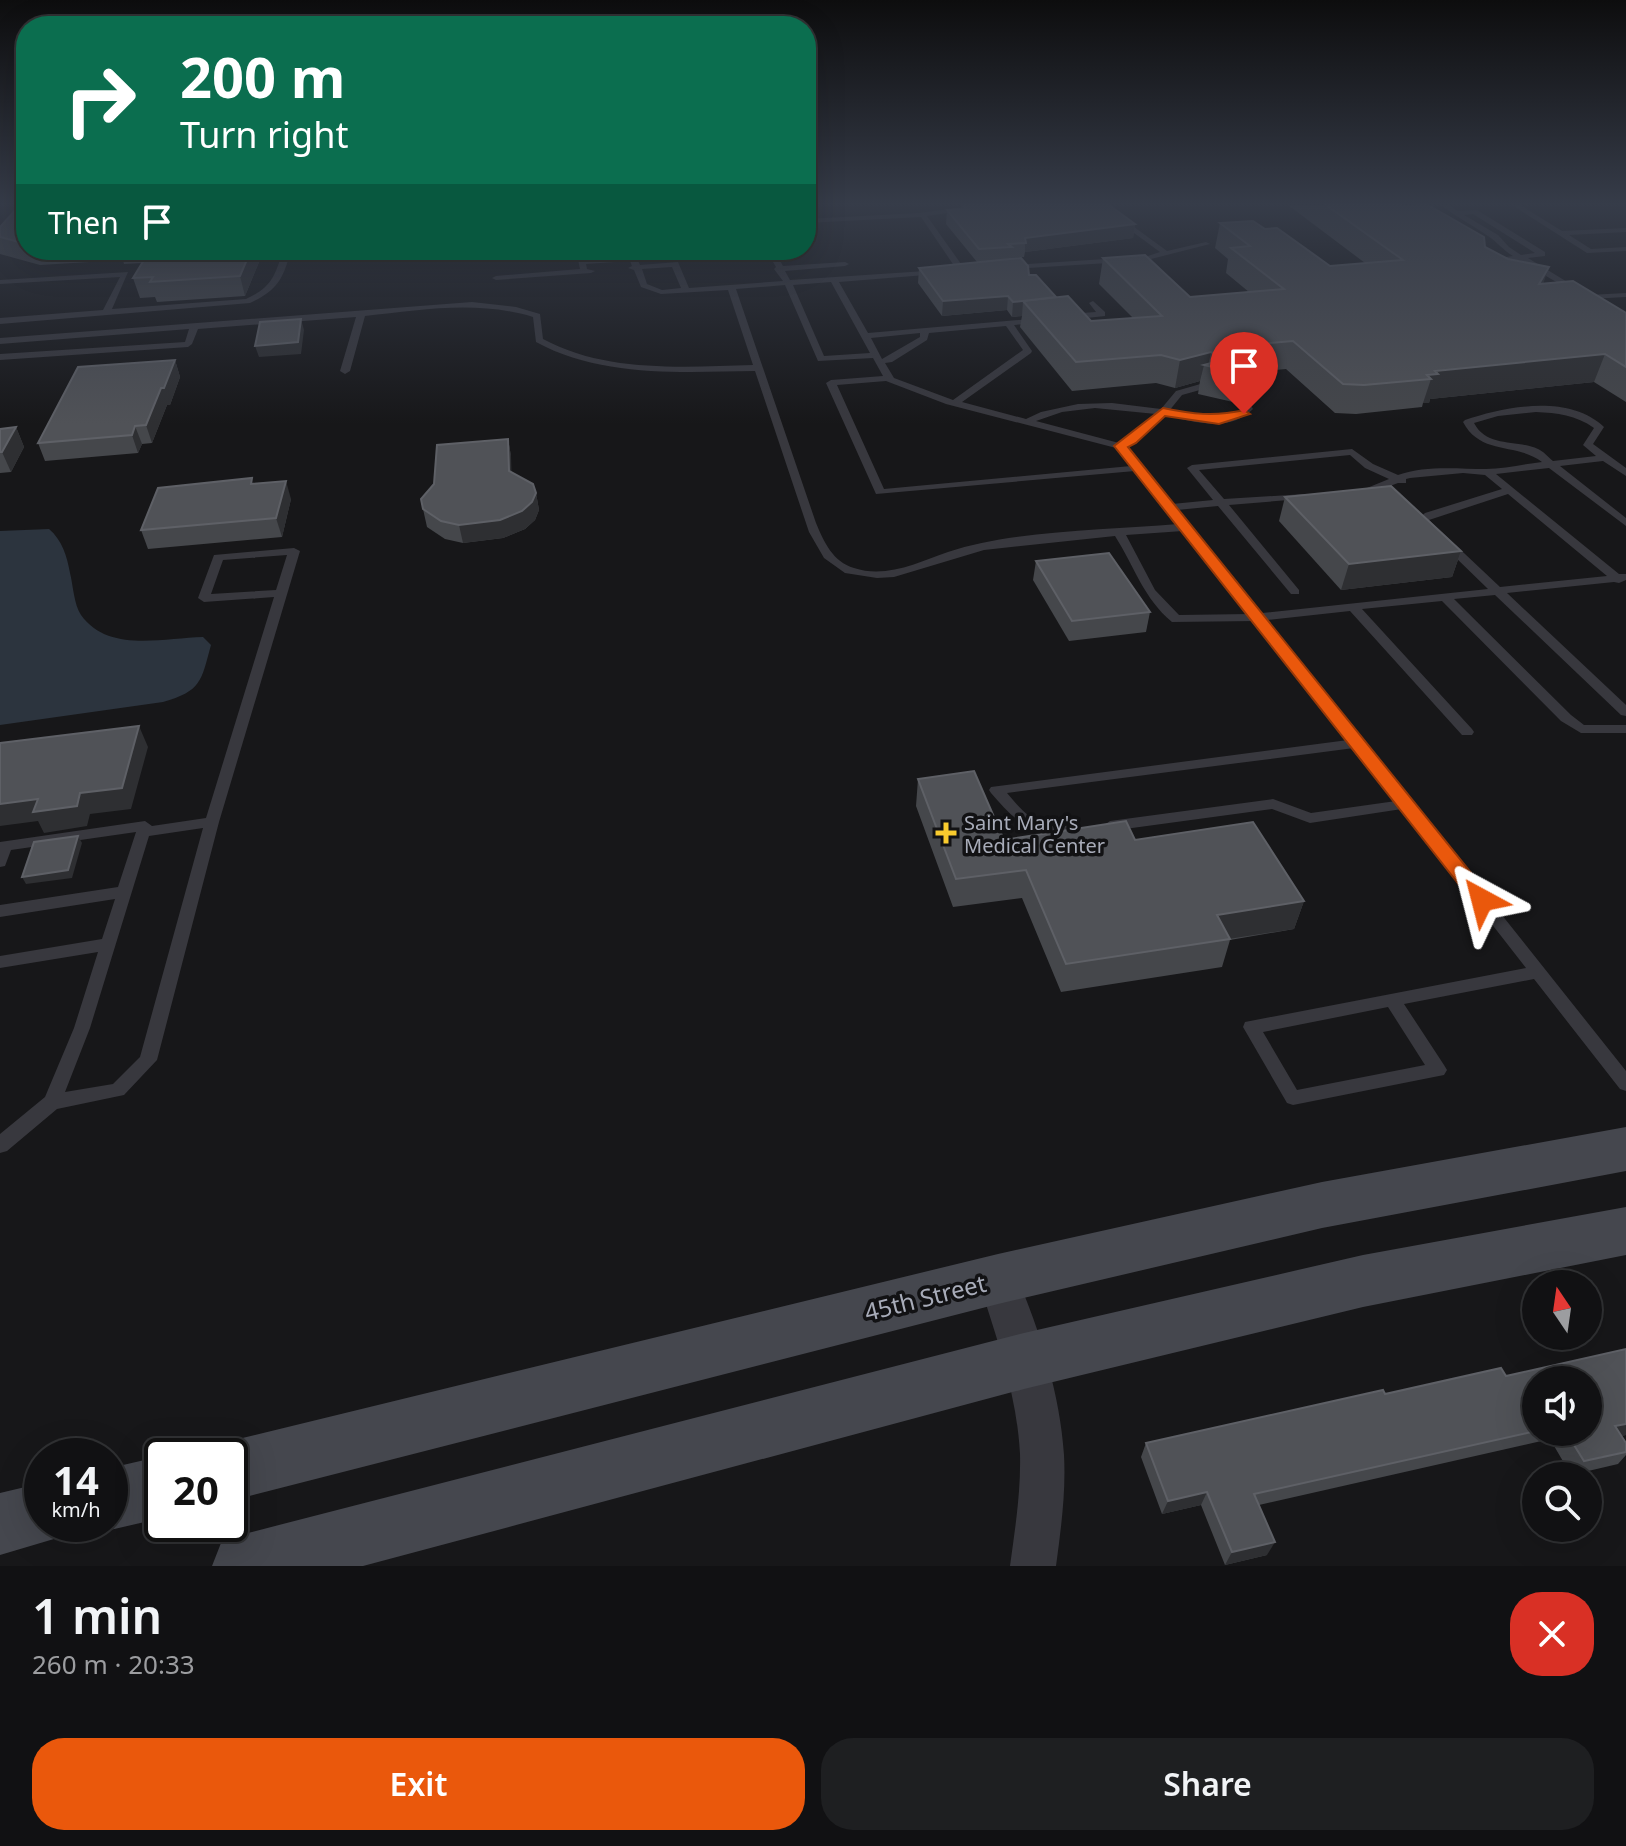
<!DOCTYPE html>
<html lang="en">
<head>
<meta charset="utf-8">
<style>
	body { margin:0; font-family:"Noto Sans",sans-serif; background:#1e1f21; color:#f1f3f6; height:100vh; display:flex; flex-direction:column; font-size:30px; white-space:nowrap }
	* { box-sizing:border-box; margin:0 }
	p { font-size:26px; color:#9c9da0 }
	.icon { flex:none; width:44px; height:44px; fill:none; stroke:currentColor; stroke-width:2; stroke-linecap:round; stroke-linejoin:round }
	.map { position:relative; height:1566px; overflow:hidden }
	.panel { display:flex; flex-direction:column; background:#111113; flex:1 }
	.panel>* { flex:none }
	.top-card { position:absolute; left:16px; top:16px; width:800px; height:244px; border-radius:32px; box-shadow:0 8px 32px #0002,0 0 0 2px #303133; background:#0b6e4f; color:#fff; overflow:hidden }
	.needle { width:52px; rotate:347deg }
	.controls { position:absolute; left:1522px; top:1270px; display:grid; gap:16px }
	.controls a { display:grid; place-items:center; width:80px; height:80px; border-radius:50%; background:#111113; box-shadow:0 8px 32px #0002,0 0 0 2px #303133; font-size:40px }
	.speed { position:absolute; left:24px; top:1438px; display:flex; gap:16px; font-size:40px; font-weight:700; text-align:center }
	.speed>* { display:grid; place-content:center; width:104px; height:104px; border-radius:50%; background:#111113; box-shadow:0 8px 32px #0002,0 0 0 2px #303133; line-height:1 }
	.speed small { font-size:20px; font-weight:400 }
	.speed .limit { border:4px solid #111; border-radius:12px; background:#fff; color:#111 }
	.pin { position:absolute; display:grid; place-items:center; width:68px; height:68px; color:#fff; margin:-82px -34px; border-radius:50% 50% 50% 0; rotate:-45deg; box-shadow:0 0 8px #0007 }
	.pin .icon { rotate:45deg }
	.me { position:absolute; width:88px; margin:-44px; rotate:322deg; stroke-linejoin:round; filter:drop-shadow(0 0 6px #0008) }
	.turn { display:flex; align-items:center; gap:28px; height:168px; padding:0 32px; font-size:36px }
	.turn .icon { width:104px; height:104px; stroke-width:2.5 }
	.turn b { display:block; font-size:56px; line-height:68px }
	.then { display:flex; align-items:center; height:76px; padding:0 32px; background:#0003; gap:16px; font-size:30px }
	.round { display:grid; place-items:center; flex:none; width:84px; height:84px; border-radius:32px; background:#1e1f21 }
	.overview { display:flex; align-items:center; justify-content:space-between; height:136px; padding:0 32px }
	h1 { font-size:48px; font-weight:600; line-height:60px }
	.cta { display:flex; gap:16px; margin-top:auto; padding:16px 32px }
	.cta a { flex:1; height:92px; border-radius:32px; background:#ea580c; color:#fff; font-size:32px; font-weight:600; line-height:92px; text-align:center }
	.cta a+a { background:#1e1f21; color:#f1f3f6 }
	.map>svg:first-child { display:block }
	.water { fill:#2c343e }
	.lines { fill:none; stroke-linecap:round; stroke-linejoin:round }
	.service { fill:#38383e; fill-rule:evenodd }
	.minor { fill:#38383e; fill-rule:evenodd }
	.secondary { fill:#45474e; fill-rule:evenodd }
	.wall { fill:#45474b; fill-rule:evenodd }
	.shaded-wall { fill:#2e2f32 }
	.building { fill:#505257; stroke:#5e6066; stroke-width:2 }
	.route { fill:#ea580c; stroke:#983908; stroke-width:2 }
	.poi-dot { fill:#f9cb2e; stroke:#121214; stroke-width:3 }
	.labels { text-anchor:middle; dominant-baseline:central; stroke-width:7; stroke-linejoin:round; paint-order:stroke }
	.poi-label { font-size:20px; fill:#a8acb9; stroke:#121214; text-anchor:start }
	.near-street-label { font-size:24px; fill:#a8acb9; stroke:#121214 }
</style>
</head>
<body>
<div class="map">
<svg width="1626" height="1566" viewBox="0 0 1626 1566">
	<rect width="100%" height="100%" fill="#171719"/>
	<path class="water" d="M 49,529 C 62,540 67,556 70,573 C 73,585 74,605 81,615 C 108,653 162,638 203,637 L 211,645 C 201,682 201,691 163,702 L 0,725 L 0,531 Z"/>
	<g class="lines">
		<g class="service">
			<path d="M 1096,205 L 1104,205 L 1167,251 L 1206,242 L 1210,244 L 1151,259 L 1160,268 L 1153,270 L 1142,258 L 1160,252 Z"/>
			<path d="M 1441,205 L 1449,205 L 1458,211 L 1477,210 L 1545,252 L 1545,256 L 1528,258 L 1582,291 L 1575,293 L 1519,260 L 1493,263 L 1493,259 L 1513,256 C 1503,250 1497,242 1488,236 C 1472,225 1455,216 1441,205 ZM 1473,214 L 1535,253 L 1521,255 L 1509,247 L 1498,235 L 1464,215 Z"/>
			<path d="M 1512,205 L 1520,205 L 1562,231 L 1626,228 L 1626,232 L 1569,235 L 1591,249 L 1626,247 L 1626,251 L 1587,253 Z"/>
			<path d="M 965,207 L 967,210 L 927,216 L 966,271 L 962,273 L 959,273 L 921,217 L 806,223 L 806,219 L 919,213 Z"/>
			<path d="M 283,250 L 291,250 C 283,279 278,290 250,303 L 0,324 L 0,318 L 103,310 L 120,277 L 0,284 L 0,280 L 128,272 L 112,309 L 246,299 C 272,287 275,276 283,250 Z"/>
			<path d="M 766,250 L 774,250 L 783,266 L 845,262 L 849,264 L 845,266 L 785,271 L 790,280 L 941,270 L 942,272 L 938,274 L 839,282 L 868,333 L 1042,318 L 1043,320 L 1039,323 L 1014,325 L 1032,351 L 1031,353 L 962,402 L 1026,419 L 1041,412 L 1078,404 L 1112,403 L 1161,409 L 1176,391 L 1204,383 L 1207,384 L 1207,388 L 1182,395 L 1169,411 C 1193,416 1223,426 1243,408 L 1235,395 L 1243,393 L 1253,409 C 1229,433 1194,422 1165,415 L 1135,443 L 1126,447 L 1172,504 L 1213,500 L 1187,468 L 1192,465 L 1352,449 L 1373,464 L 1398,475 C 1425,465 1458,469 1486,469 C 1504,469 1524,464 1542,462 C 1516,442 1481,456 1463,422 L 1465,420 C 1506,406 1569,394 1604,427 L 1593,444 L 1626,468 L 1626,476 L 1603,461 L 1560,466 L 1626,518 L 1626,526 L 1549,468 L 1496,474 L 1619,574 L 1626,574 L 1626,580 L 1619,583 L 1614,582 L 1507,593 L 1626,705 L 1626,716 L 1621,715 L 1495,595 L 1454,599 L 1571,715 L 1584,725 L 1626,725 L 1626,733 L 1581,733 L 1561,721 L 1442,601 L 1362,609 L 1472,729 L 1474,732 L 1472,735 L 1462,735 L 1350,611 L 1267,620 L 1626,1071 L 1626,1091 L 1620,1089 L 1534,979 L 1404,1004 L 1444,1065 L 1447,1070 L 1444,1075 L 1293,1105 L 1287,1103 L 1243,1027 L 1245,1022 L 1526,968 L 1402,809 L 1310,823 L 1272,809 L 1110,831 L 1103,826 L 1110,821 L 1273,799 L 1311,813 L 1396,801 L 1354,748 L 1007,793 C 1018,806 1030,821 1047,825 C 1058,828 1069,823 1077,831 L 1075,835 C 1038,843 1013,819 991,793 L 989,790 L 991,787 L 1348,740 L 1256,621 L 1172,622 C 1144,599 1134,566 1115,536 L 984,550 L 894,577 L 877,578 L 845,573 L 824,558 L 809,532 L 755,371 C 682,372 602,378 536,342 L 533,317 C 477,300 421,310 365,316 L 350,371 L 345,374 L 340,371 L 356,317 L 198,329 L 192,344 L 188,347 L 0,360 L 0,354 L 185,342 L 189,329 L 0,344 L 0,338 L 472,302 L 516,307 L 540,314 L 543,339 C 606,373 684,367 753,365 L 728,290 L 661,294 L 641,287 L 634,270 L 628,268 L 632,266 L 630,261 L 586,264 L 587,269 L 595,271 L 591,273 L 496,280 L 492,278 L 496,276 L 580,269 L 578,260 L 633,256 L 636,256 L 640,265 L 678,262 L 689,288 L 783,281 L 774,269 L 776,267 ZM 672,267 L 681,288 L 662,290 L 647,284 L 642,269 ZM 831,282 L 870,353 L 824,356 L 793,285 ZM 785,285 L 818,361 L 873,358 L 883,376 L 831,380 L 826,383 L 876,494 L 1135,471 L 1178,524 C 1107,530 1015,530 948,552 C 919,562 886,579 854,568 C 833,562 824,542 816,523 L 736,289 ZM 1006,326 L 1023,350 L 953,400 L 894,378 L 885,363 L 892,362 L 927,340 L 929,333 ZM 920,333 L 920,337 L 882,359 L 871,338 ZM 886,381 L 946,404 L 1116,448 L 1131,466 L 884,489 L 837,385 ZM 1095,408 L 1156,414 L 1129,439 L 1119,443 L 1036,421 L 1062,412 ZM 1536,412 C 1557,413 1576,415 1594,428 L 1583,445 L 1596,456 L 1553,461 C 1548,457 1543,451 1538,449 C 1516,439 1487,448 1474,423 L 1498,416 ZM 1350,455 L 1365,468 L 1389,479 L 1362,490 L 1361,492 L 1366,495 L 1398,483 L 1406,483 L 1406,479 L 1410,478 L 1463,473 L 1485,475 L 1502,489 L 1425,513 L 1417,520 L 1488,589 L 1262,613 L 1177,510 L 1218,506 L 1291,594 L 1299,594 L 1299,590 L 1229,505 L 1301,499 L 1306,496 L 1305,494 L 1224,499 L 1199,470 ZM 1508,494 L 1607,576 L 1500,587 L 1429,520 ZM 1183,531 L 1250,614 L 1179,615 L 1155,590 L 1126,535 ZM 1388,1007 L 1425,1065 L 1297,1090 L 1263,1032 Z"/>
			<path d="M 1121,258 L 1124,258 L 1124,262 L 1011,269 L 1007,267 L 1011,265 Z"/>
			<path d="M 1626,293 L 1626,297 L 1589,299 L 1585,297 L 1589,295 Z"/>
			<path d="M 1093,301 L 1105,312 L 1105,316 L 1068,320 L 1064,317 L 1068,314 L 1096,312 L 1089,303 Z"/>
			<path d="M 294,548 L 300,551 L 219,822 L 157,1060 L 124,1095 L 57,1109 L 7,1151 L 0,1153 L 0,1134 L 45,1097 L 74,1028 L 98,952 L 0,968 L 0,956 L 102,939 L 115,899 L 0,917 L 0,905 L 118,887 L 136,832 L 11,850 L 5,866 L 0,867 L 0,842 L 145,821 L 152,826 L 206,818 L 274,597 L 204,602 L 198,598 L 214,555 ZM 287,555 L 276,590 L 211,594 L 223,560 ZM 203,828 L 140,1057 L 113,1084 L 65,1092 L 90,1028 L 149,836 Z"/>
		</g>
		<path class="minor" d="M 998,1260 L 1012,1266 C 1038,1324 1060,1392 1064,1455 C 1066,1492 1061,1529 1056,1566 L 1010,1566 C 1015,1529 1021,1492 1020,1454 C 1017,1394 996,1336 978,1279 L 984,1266 Z"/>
		<g class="secondary">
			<path d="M 1626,1127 L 1626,1171 L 1322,1228 L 998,1304 L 230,1501 L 230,1456 L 206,1456 L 209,1450 L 230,1441 L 998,1254 L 1322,1182 Z"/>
			<path d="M 1626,1207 L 1626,1255 L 1363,1307 L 1024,1389 L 363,1566 L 212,1566 L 221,1543 L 244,1534 L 1024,1333 L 1363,1255 Z"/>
			<path d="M 162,1456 L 162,1518 L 110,1530 L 96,1524 L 110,1524 L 110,1468 Z"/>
			<path d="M 42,1483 L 42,1524 L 69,1524 L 64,1536 L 0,1555 L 0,1493 Z"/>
		</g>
	</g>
	<g class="wall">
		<path d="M 26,205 L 26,250 L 264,250 L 245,296 L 157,302 L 155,297 L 140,298 L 133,278 L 142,263 L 124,264 L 123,260 L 40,265 L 0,254 L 0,227 Z"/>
		<path d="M 961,205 L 1109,205 L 1135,224 L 1133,238 L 1025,252 L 1024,257 L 1011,258 L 1029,275 L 1056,297 L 1091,321 L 1133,318 L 1099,284 L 1103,258 L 1190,297 L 1249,292 L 1226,273 L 1228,259 L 1215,248 L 1220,223 L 1265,229 L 1330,266 L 1365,263 L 1288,205 L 1401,205 L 1485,247 L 1543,283 L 1626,313 L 1626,402 L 1594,382 L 1430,399 L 1429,403 L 1423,403 L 1422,407 L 1356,414 L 1335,413 L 1286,369 L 1263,371 L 1245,391 L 1235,393 L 1233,402 L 1198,394 L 1200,381 L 1175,388 L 1156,383 L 1072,391 L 1020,327 L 1022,316 L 1012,317 L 1007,310 L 942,316 L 918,283 L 919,268 L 977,262 L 946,224 L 947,210 L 961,209 Z"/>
		<path d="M 524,250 L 591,250 L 525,254 Z"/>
		<path d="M 175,360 L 180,377 L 170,405 L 167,405 L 152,443 L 142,444 L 138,453 L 45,461 L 38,443 Z"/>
		<path d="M 16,427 L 24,447 L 11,472 L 0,473 L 0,429 Z"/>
		<path d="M 508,439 L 511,456 L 511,472 L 536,493 L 539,510 L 535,520 L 525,529 L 503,538 L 463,543 L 445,539 L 427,527 L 423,509 Z"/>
		<path d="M 254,484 L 291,499 L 282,537 L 148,549 L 141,530 Z"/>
		<path d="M 1285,497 L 1461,551 L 1452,577 L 1341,590 L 1279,521 Z"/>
		<path d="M 1036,561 L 1150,612 L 1146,632 L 1069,641 L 1033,580 Z"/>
		<path d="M 918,779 L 1004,840 L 1135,840 L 1304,901 L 1294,929 L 1230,940 L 1222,967 L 1061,992 L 1022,898 L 953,907 L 916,806 Z"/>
		<path d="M 1626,1349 L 1626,1435 L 1621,1436 L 1626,1443 L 1626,1455 L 1618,1464 L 1571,1475 L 1550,1439 L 1259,1505 L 1267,1555 L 1225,1565 L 1201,1505 L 1162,1514 L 1141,1457 L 1146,1443 L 1385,1394 L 1506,1376 ZM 1536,1380 L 1588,1432 L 1536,1432 Z"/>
	</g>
	<g class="shaded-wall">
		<path d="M 1135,224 L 1133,238 L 1025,252 L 1025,238 Z"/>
		<path d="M 251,250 L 264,250 L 245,296 L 240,276 Z"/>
		<path d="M 1549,267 L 1540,293 L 1539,284 Z"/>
		<path d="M 1008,296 L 1007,310 L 942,316 L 943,301 Z"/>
		<path d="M 1023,301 L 1022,316 L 1012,317 L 1013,302 Z"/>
		<path d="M 301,319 L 304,330 L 301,354 L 259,357 L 255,346 Z"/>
		<path d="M 1270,343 L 1263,371 L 1245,391 L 1235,393 L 1240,374 L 1238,366 Z"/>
		<path d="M 1211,352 L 1208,366 L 1204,365 L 1200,381 L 1175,388 L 1180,360 Z"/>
		<path d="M 1605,354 L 1594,382 L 1430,399 L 1429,403 L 1423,403 L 1431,379 L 1427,375 L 1435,371 Z"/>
		<path d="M 175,360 L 180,377 L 170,405 L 167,405 L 152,443 L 146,425 L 161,388 Z"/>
		<path d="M 135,426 L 142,444 L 138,453 L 132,435 Z"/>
		<path d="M 16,427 L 24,447 L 11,472 L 2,452 Z"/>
		<path d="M 508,439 L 511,456 L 512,488 L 509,471 Z"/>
		<path d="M 286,481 L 291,499 L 282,537 L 276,518 Z"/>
		<path d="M 536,493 L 539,510 L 535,520 L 525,529 L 503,538 L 463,543 L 459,525 Z"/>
		<path d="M 1461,551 L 1452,577 L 1341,590 L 1349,564 Z"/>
		<path d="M 139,726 L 148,747 L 131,809 L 90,814 L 87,826 L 44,833 L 38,821 L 0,826 L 0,804 L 80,793 Z"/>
		<path d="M 78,836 L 82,843 L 72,878 L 26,884 L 22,877 Z"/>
		<path d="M 1304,901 L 1294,929 L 1209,942 L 1217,915 Z"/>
		<path d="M 1626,1424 L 1626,1435 L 1603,1440 L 1615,1426 Z"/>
		<path d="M 1207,1492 L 1201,1505 L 1162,1514 L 1168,1501 Z"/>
		<path d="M 1275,1542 L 1267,1555 L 1225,1565 L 1232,1552 Z"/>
	</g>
	<g class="building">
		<path d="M 20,205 L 26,205 L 26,244 L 0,237 L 0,227 Z"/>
		<path d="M 963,205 L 1109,205 L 1135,224 L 1025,238 L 1026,243 L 1008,244 L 1012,247 L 979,249 L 947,210 L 966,209 Z"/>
		<path d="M 1326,205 L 1401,205 L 1403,206 L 1428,205 L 1484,237 L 1485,247 L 1508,259 L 1549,267 L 1539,284 L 1573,281 L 1626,313 L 1626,367 L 1605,354 L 1435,371 L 1438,374 L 1427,375 L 1431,379 L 1364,385 L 1343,384 L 1293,341 L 1270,343 L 1251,362 L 1238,366 L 1240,374 L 1204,365 L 1215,362 L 1215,354 L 1211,352 L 1180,360 L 1161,355 L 1076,362 L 1023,301 L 1068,296 L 1091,321 L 1162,316 L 1103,258 L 1145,255 L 1190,297 L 1284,289 L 1231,248 L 1250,246 L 1220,223 L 1253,221 L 1265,229 L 1277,228 L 1330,266 L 1403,260 Z"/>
		<path d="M 150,250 L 251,250 L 240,276 L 150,282 L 153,277 L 133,278 Z"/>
		<path d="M 1021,258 L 1028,266 L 1029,275 L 1036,275 L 1056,297 L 1013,302 L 1008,296 L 943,301 L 919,268 Z"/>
		<path d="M 301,319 L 298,342 L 255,346 L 260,322 Z"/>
		<path d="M 175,360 L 164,388 L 161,388 L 146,425 L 135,426 L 132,435 L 38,443 L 78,367 Z"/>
		<path d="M 16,427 L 2,452 L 0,452 L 0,429 Z"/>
		<path d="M 508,439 L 509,471 L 533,484 L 536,493 L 532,502 L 522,511 L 500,520 L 459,525 L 441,521 L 423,509 L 421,499 L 434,484 L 437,445 Z"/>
		<path d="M 252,478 L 251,484 L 286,481 L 276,518 L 141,530 L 158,488 Z"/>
		<path d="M 1391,486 L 1461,551 L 1349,564 L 1285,497 Z"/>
		<path d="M 1109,553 L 1150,612 L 1072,621 L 1036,561 Z"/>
		<path d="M 139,726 L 122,788 L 80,793 L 77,806 L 33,812 L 38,799 L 0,804 L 0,743 Z"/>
		<path d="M 974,771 L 1004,840 L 1126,821 L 1135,840 L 1253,822 L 1304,901 L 1217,915 L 1230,939 L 1066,964 L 1026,870 L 956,879 L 918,779 Z"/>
		<path d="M 78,836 L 68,870 L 22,877 L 34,842 Z"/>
		<path d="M 1626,1349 L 1626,1424 L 1615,1426 L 1626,1443 L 1626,1452 L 1584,1461 L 1566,1432 L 1588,1432 L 1588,1380 L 1536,1380 L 1536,1431 L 1254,1494 L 1275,1542 L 1232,1552 L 1207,1492 L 1168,1501 L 1146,1443 L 1383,1390 L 1385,1394 L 1501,1368 L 1506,1376 Z"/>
	</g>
	<linearGradient id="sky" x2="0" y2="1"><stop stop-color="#0d0d0e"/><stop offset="0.48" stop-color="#363c49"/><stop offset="1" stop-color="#363c49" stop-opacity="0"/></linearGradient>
	<rect width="1626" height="424" fill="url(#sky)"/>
	<path class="route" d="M 1163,408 C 1192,414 1214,417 1244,410 L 1250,414 L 1219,424 L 1165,416 L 1136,443 L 1128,447 L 1489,895 L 1492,900 L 1489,905 L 1475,905 L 1114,446 Z"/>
	<path class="poi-dot" d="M942 821h8v8h8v8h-8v8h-8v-8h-8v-8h8z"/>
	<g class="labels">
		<g class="poi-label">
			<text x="964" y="822">Saint Mary's<tspan x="964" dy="23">Medical Center</tspan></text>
		</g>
		<g class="near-street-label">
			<text transform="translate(925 1297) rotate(-14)">45th Street</text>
		</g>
	</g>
</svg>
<div class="controls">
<a><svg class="needle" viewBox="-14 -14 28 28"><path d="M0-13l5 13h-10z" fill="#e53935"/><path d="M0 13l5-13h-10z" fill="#9c9da0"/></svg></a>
<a><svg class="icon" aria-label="sound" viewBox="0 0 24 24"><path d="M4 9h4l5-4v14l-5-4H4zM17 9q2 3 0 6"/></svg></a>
<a><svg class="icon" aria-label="search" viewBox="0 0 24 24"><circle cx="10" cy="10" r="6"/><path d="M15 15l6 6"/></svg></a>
</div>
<div class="speed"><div>14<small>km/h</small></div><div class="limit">20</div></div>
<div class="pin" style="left:1244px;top:414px;background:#d93025"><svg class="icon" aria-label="arrive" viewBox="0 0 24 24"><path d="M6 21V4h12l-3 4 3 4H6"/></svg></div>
<svg class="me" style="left:1482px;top:900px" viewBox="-20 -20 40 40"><path d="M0-17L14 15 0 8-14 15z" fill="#ea580c" stroke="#fff" stroke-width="4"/></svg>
<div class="top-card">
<div class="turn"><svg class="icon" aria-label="right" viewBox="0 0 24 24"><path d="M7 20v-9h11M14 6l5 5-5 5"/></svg><div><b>200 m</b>Turn right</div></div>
<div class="then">Then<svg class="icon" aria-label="arrive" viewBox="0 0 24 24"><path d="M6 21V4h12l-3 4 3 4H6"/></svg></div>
</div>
</div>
<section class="panel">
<div class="overview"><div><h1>1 min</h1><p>260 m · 20:33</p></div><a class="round" style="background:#d93025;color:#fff"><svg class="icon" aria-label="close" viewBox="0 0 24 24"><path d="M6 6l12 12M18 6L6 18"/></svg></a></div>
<div class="cta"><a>Exit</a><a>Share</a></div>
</section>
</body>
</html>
